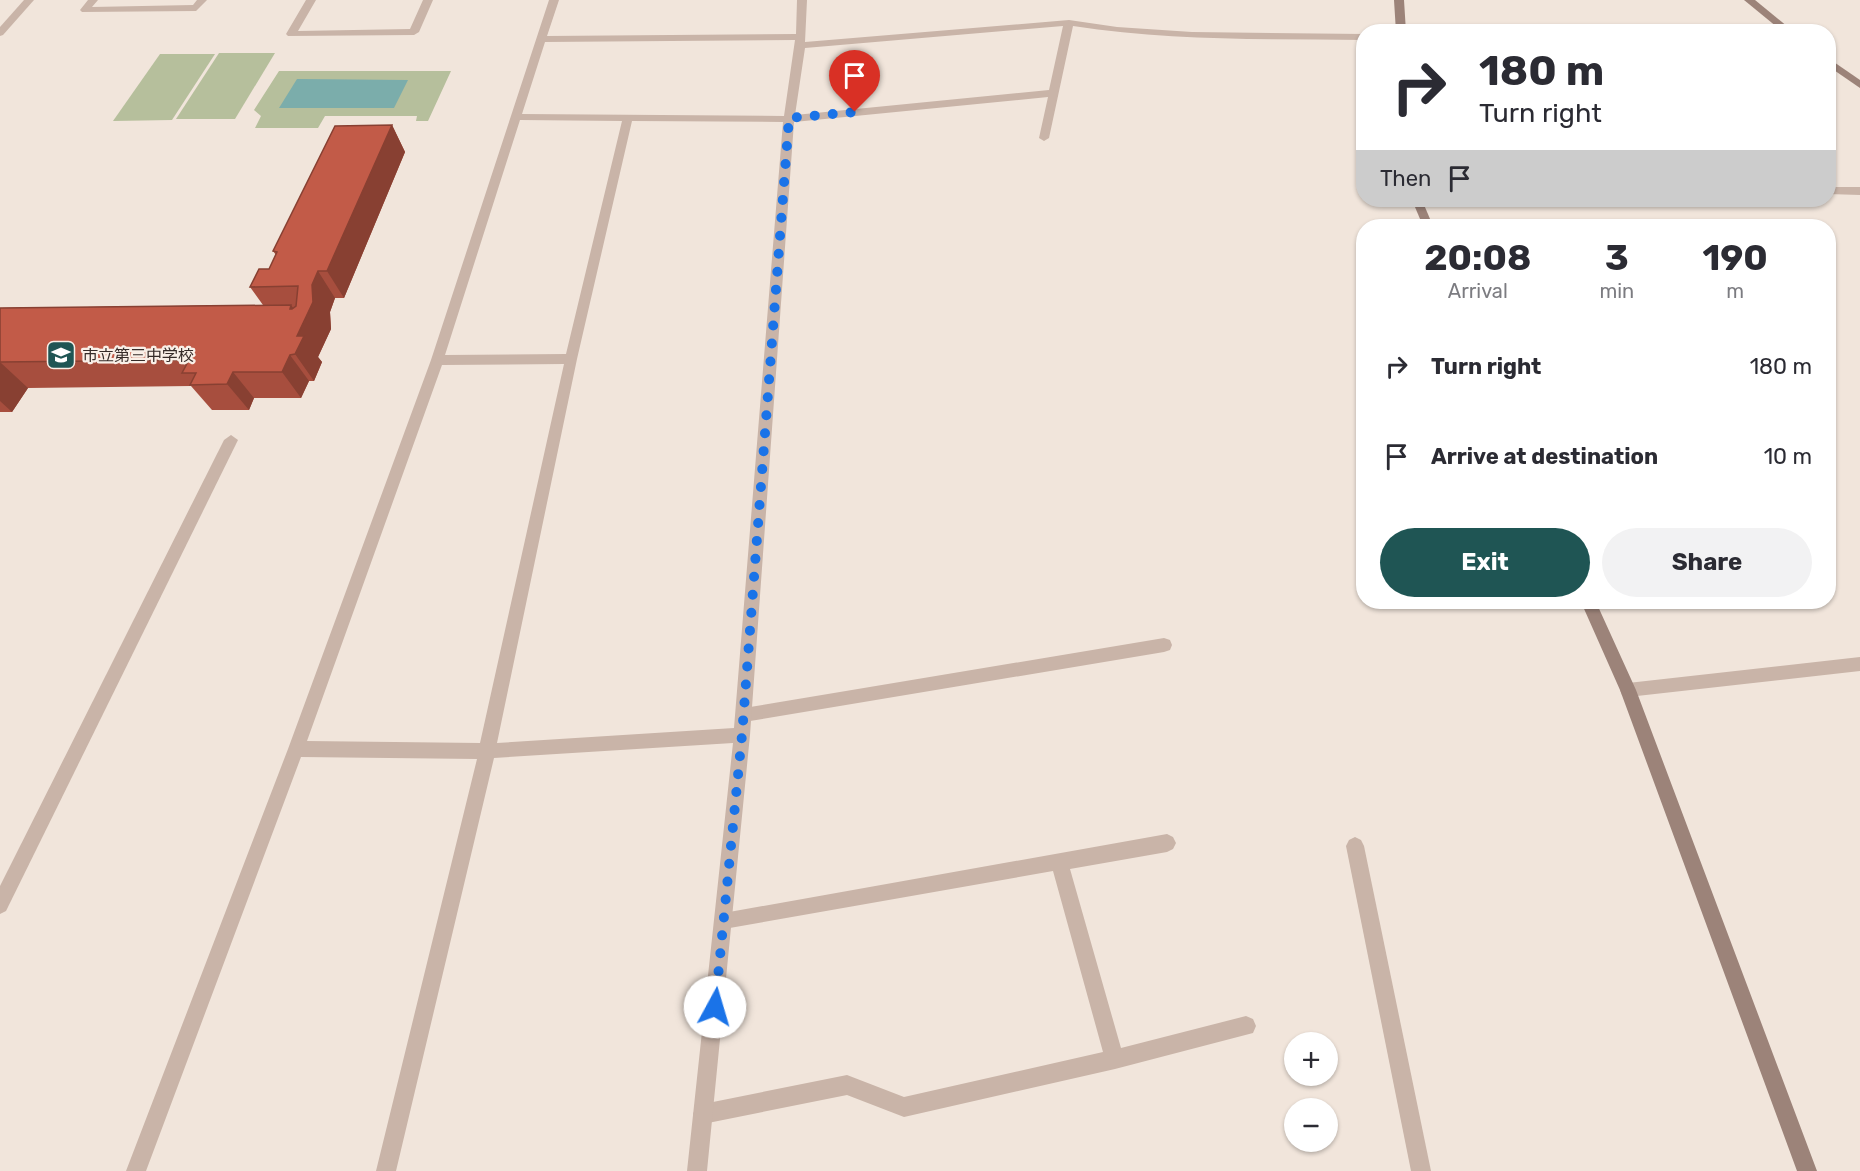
<!DOCTYPE html>
<html lang="en">
<head>
<meta charset="utf-8">
<style>
	body { margin:0; font-family:Rubik,"Noto Sans JP",sans-serif; background:#f2f2f3; color:#2b2b33; height:100vh; display:flex; flex-direction:column; font-size:22px; white-space:nowrap }
	* { box-sizing:border-box; margin:0 }
	p { font-size:20px; color:#7c7c81 }
	.icon { flex:none; width:33px; height:33px; fill:none; stroke:currentColor; stroke-width:2; stroke-linecap:round; stroke-linejoin:round }
	.map { position:relative; flex:1; overflow:hidden }
	.side { position:absolute; left:1356px; top:219px; width:480px; height:390px; display:flex; flex-direction:column; background:#fff; border-radius:24px; box-shadow:0 2px 4px #0004 }
	.side>* { flex:none }
	.banner { position:absolute; left:1356px; top:24px; width:480px; height:183px; border-radius:24px; box-shadow:0 2px 4px #0004; background:#fff; color:#2b2b33; overflow:hidden }
	.buttons { position:absolute; left:1284px; top:1032px; display:grid; gap:12px }
	.buttons a { display:grid; place-items:center; width:54px; height:54px; border-radius:50%; background:#fff; box-shadow:0 2px 4px #0004; font-size:30px }
	.pin { position:absolute; display:grid; place-items:center; width:51px; height:51px; color:#fff; margin:-62px -26px; border-radius:50% 50% 50% 0; rotate:-45deg; box-shadow:0 0 6px #0007 }
	.pin .icon { rotate:45deg }
	.me { position:absolute; width:66px; margin:-33px; rotate:6deg; stroke-linejoin:round; filter:drop-shadow(0 0 4px #0008) }
	.turn { display:flex; align-items:center; gap:21px; height:126px; padding:0 24px; font-size:27px }
	.turn .icon { width:78px; height:78px; stroke-width:2.5 }
	.turn b { display:block; font-size:42px; line-height:51px }
	.then { display:flex; align-items:center; height:57px; padding:0 24px; background:#0003; gap:12px; font-size:22px }
	.eta { display:flex; justify-content:space-evenly; align-items:center; height:102px; text-align:center }
	.eta b { font-size:36px; font-weight:700; line-height:42px }
	.action { display:flex; gap:12px; margin-top:auto; padding:12px 24px }
	.action a { flex:1; height:69px; border-radius:36px; background:#1f5554; color:#fff; font-size:24px; font-weight:700; line-height:69px; text-align:center }
	.action a+a { background:#f2f2f3; color:#2b2b33 }
	ul { padding:0; list-style:none }
	li { display:flex; align-items:center; gap:18px; height:90px; padding:0 24px }
	li div { flex:1 }
	li b { display:block; font-size:22px }
	li em { font-style:normal }
	.map>svg:first-child { display:block }
	.green { fill:#b6bf9c }
	.water { fill:#7badab }
	.lines { fill:none; stroke-linecap:round; stroke-linejoin:round }
	.lane { fill:#c9b4a8; fill-rule:evenodd }
	.street { fill:#c9b4a8; fill-rule:evenodd }
	.secondary { fill:#9c8379; fill-rule:evenodd }
	.wall { fill:#a74e3e }
	.shaded-wall { fill:#884032 }
	.building { fill:#c25b48; stroke:#884032; stroke-width:1.5 }
	.route { stroke:#1a73e8; stroke-width:10; stroke-dasharray:0 18 }
	.labels { text-anchor:middle; dominant-baseline:central; stroke-width:4.5; stroke-linejoin:round; paint-order:stroke }
	.poi-label { font-size:16px; fill:#352b28; stroke:#f9efe7; text-anchor:start }
</style>
</head>
<body>
<div class="map">
<svg width="1860" height="1171" viewBox="0 0 1860 1171">
	<rect width="100%" height="100%" fill="#f1e5db"/>
	<g class="green">
		<path d="M 219,53 L 275,53 L 235,119 L 176,119 Z"/>
		<path d="M 160,54 L 215,54 L 172,120 L 113,121 Z"/>
		<path d="M 279,71 L 451,71 L 428,121 L 416,121 L 417,116 L 325,116 L 318,128 L 255,128 L 261,116 L 254,110 Z"/>
	</g>
	<path class="water" d="M 297,79 L 408,80 L 394,108 L 279,108 Z"/>
	<g class="lines">
		<g class="lane">
			<path d="M 1164,638 L 1170,640 L 1172,645 L 1170,650 L 1164,652 L 744,722 L 738,720 L 736,715 L 738,710 L 744,708 Z"/>
			<path d="M 1167,834 L 1173,837 L 1176,843 L 1173,849 L 1167,852 L 1070,869 L 1121,1048 L 1246,1016 L 1253,1019 L 1256,1026 L 1253,1033 L 1115,1069 L 904,1117 L 847,1095 L 703,1124 L 696,1121 L 693,1114 L 696,1107 L 703,1104 L 847,1075 L 904,1097 L 1103,1052 L 1053,871 L 724,929 L 718,926 L 715,920 L 718,914 Z"/>
			<path d="M 1355,837 L 1361,840 L 1364,846 L 1431,1171 L 1411,1171 L 1346,846 L 1349,840 Z"/>
		</g>
		<g class="street">
			<path d="M 24,0 L 34,0 L 3,35 L 0,36 L 0,27 Z"/>
			<path d="M 88,0 L 98,0 L 92,7 L 193,5 L 197,0 L 207,0 L 196,11 L 82,12 L 80,10 Z"/>
			<path d="M 306,0 L 316,0 L 298,31 L 410,29 L 423,0 L 433,0 L 419,32 L 414,35 L 288,36 L 286,34 Z"/>
			<path d="M 549,0 L 559,0 L 547,36 L 796,34 L 797,0 L 807,0 L 805,42 L 1069,20 L 1117,27 L 1192,32 L 1364,34 L 1364,40 C 1266,39 1169,41 1073,26 L 1049,138 L 1044,141 L 1039,138 L 1048,97 L 794,122 L 750,735 L 707,1171 L 687,1171 L 733,743 L 494,758 L 396,1171 L 376,1171 L 477,759 L 301,757 L 146,1171 L 126,1171 L 288,749 L 431,360 ZM 1063,26 L 1049,90 L 795,115 L 805,48 ZM 795,40 L 784,116 L 522,114 L 545,42 ZM 520,120 L 622,121 L 566,354 L 445,355 ZM 632,121 L 783,122 L 734,728 L 497,743 L 577,359 ZM 564,364 L 480,743 L 307,741 L 442,365 Z"/>
			<path d="M 1828,187 L 1860,187 L 1860,195 L 1828,194 Z"/>
			<path d="M 231,435 L 238,440 L 6,911 L 0,914 L 0,886 L 224,440 Z"/>
			<path d="M 1860,657 L 1860,671 L 1628,697 L 1622,695 L 1620,690 L 1622,685 L 1628,683 Z"/>
		</g>
		<g class="secondary">
			<path d="M 1394,0 L 1404,0 L 1406,32 L 1396,32 Z"/>
			<path d="M 1744,0 L 1755,0 L 1794,32 L 1783,32 Z"/>
			<path d="M 1828,58 L 1860,80 L 1860,88 L 1828,66 Z"/>
			<path d="M 1412,200 L 1422,200 L 1433,226 L 1423,226 Z"/>
			<path d="M 1581,602 L 1596,602 L 1636,690 L 1817,1171 L 1797,1171 L 1620,690 Z"/>
		</g>
	</g>
	<path class="wall" d="M 392,125 L 405,152 L 344,298 L 335,298 L 330,312 L 331,329 L 318,357 L 322,362 L 314,381 L 309,381 L 301,398 L 254,398 L 249,410 L 212,410 L 191,386 L 28,388 L 12,412 L 0,412 L 0,308 L 263,305 L 250,287 L 269,269 L 276,255 L 273,251 Z"/>
	<g class="shaded-wall">
		<path d="M 392,125 L 405,152 L 344,298 L 327,271 Z"/>
		<path d="M 318,271 L 335,298 L 330,312 L 331,329 L 318,357 L 322,362 L 314,381 L 295,354 L 297,336 L 290,309 L 291,305 L 304,323 L 312,285 Z"/>
		<path d="M 290,355 L 309,381 L 301,398 L 282,372 Z"/>
		<path d="M 0,362 L 28,388 L 12,412 L 0,401 Z"/>
		<path d="M 233,372 L 254,398 L 249,410 L 227,384 Z"/>
	</g>
	<path class="building" d="M 392,125 L 327,271 L 318,271 L 312,285 L 313,302 L 297,336 L 304,336 L 295,354 L 290,355 L 282,372 L 233,372 L 227,384 L 190,385 L 196,373 L 182,373 L 189,360 L 0,362 L 0,308 L 291,305 L 290,309 L 292,309 L 296,306 L 298,286 L 250,287 L 259,269 L 269,269 L 277,252 L 273,251 L 335,126 Z"/>
	<g class="lines">
		<path class="route" d="M 715,1007 L 742,735 L 789,118 L 855,112"/>
	</g>
	<defs>
		<g id="school-square" transform="scale(1.5)"><rect x="-9" y="-9" width="18" height="18" rx="4" fill="#1f5554" stroke="#f9efe7"/><path d="M0-5L7-2L0 1L-7-2ZM-4 1L0 2.5L4 1V4Q0 6-4 4Z" fill="#fff"/></g>
	</defs>
	<g fill-rule="evenodd">
		<use href="#school-square" x="61" y="355"/>
	</g>
	<g class="labels">
		<g class="poi-label">
			<text x="82" y="355">市立第三中学校</text>
		</g>
	</g>
</svg>
<div class="buttons">
<a>+</a>
<a>−</a>
</div>
<div class="pin" style="left:855px;top:112px;background:#d93025"><svg class="icon" aria-label="arrive" viewBox="0 0 24 24"><path d="M6 21V4h12l-3 4 3 4H6"/></svg></div>
<svg class="me" style="left:715px;top:1007px" viewBox="-20 -20 40 40"><circle r="19" fill="#fff"/><path d="M0-13L10 11 0 6-10 11z" fill="#1a73e8"/></svg>
<div class="banner">
<div class="turn"><svg class="icon" aria-label="right" viewBox="0 0 24 24"><path d="M7 20v-9h11M14 6l5 5-5 5"/></svg><div><b>180 m</b>Turn right</div></div>
<div class="then">Then<svg class="icon" aria-label="arrive" viewBox="0 0 24 24"><path d="M6 21V4h12l-3 4 3 4H6"/></svg></div>
</div>
<section class="side">
<div class="eta">
<div><b>20:08</b><p>Arrival</p></div>
<div><b>3</b><p>min</p></div>
<div><b>190</b><p>m</p></div>
</div>
<ul>
<li><svg class="icon" aria-label="right" viewBox="0 0 24 24"><path d="M7 20v-9h11M14 6l5 5-5 5"/></svg><div><b>Turn right</b></div><em>180 m</em></li>
<li><svg class="icon" aria-label="arrive" viewBox="0 0 24 24"><path d="M6 21V4h12l-3 4 3 4H6"/></svg><div><b>Arrive at destination</b></div><em>10 m</em></li>
</ul>
<div class="action"><a>Exit</a><a>Share</a></div>
</section>
</div>
</body>
</html>
